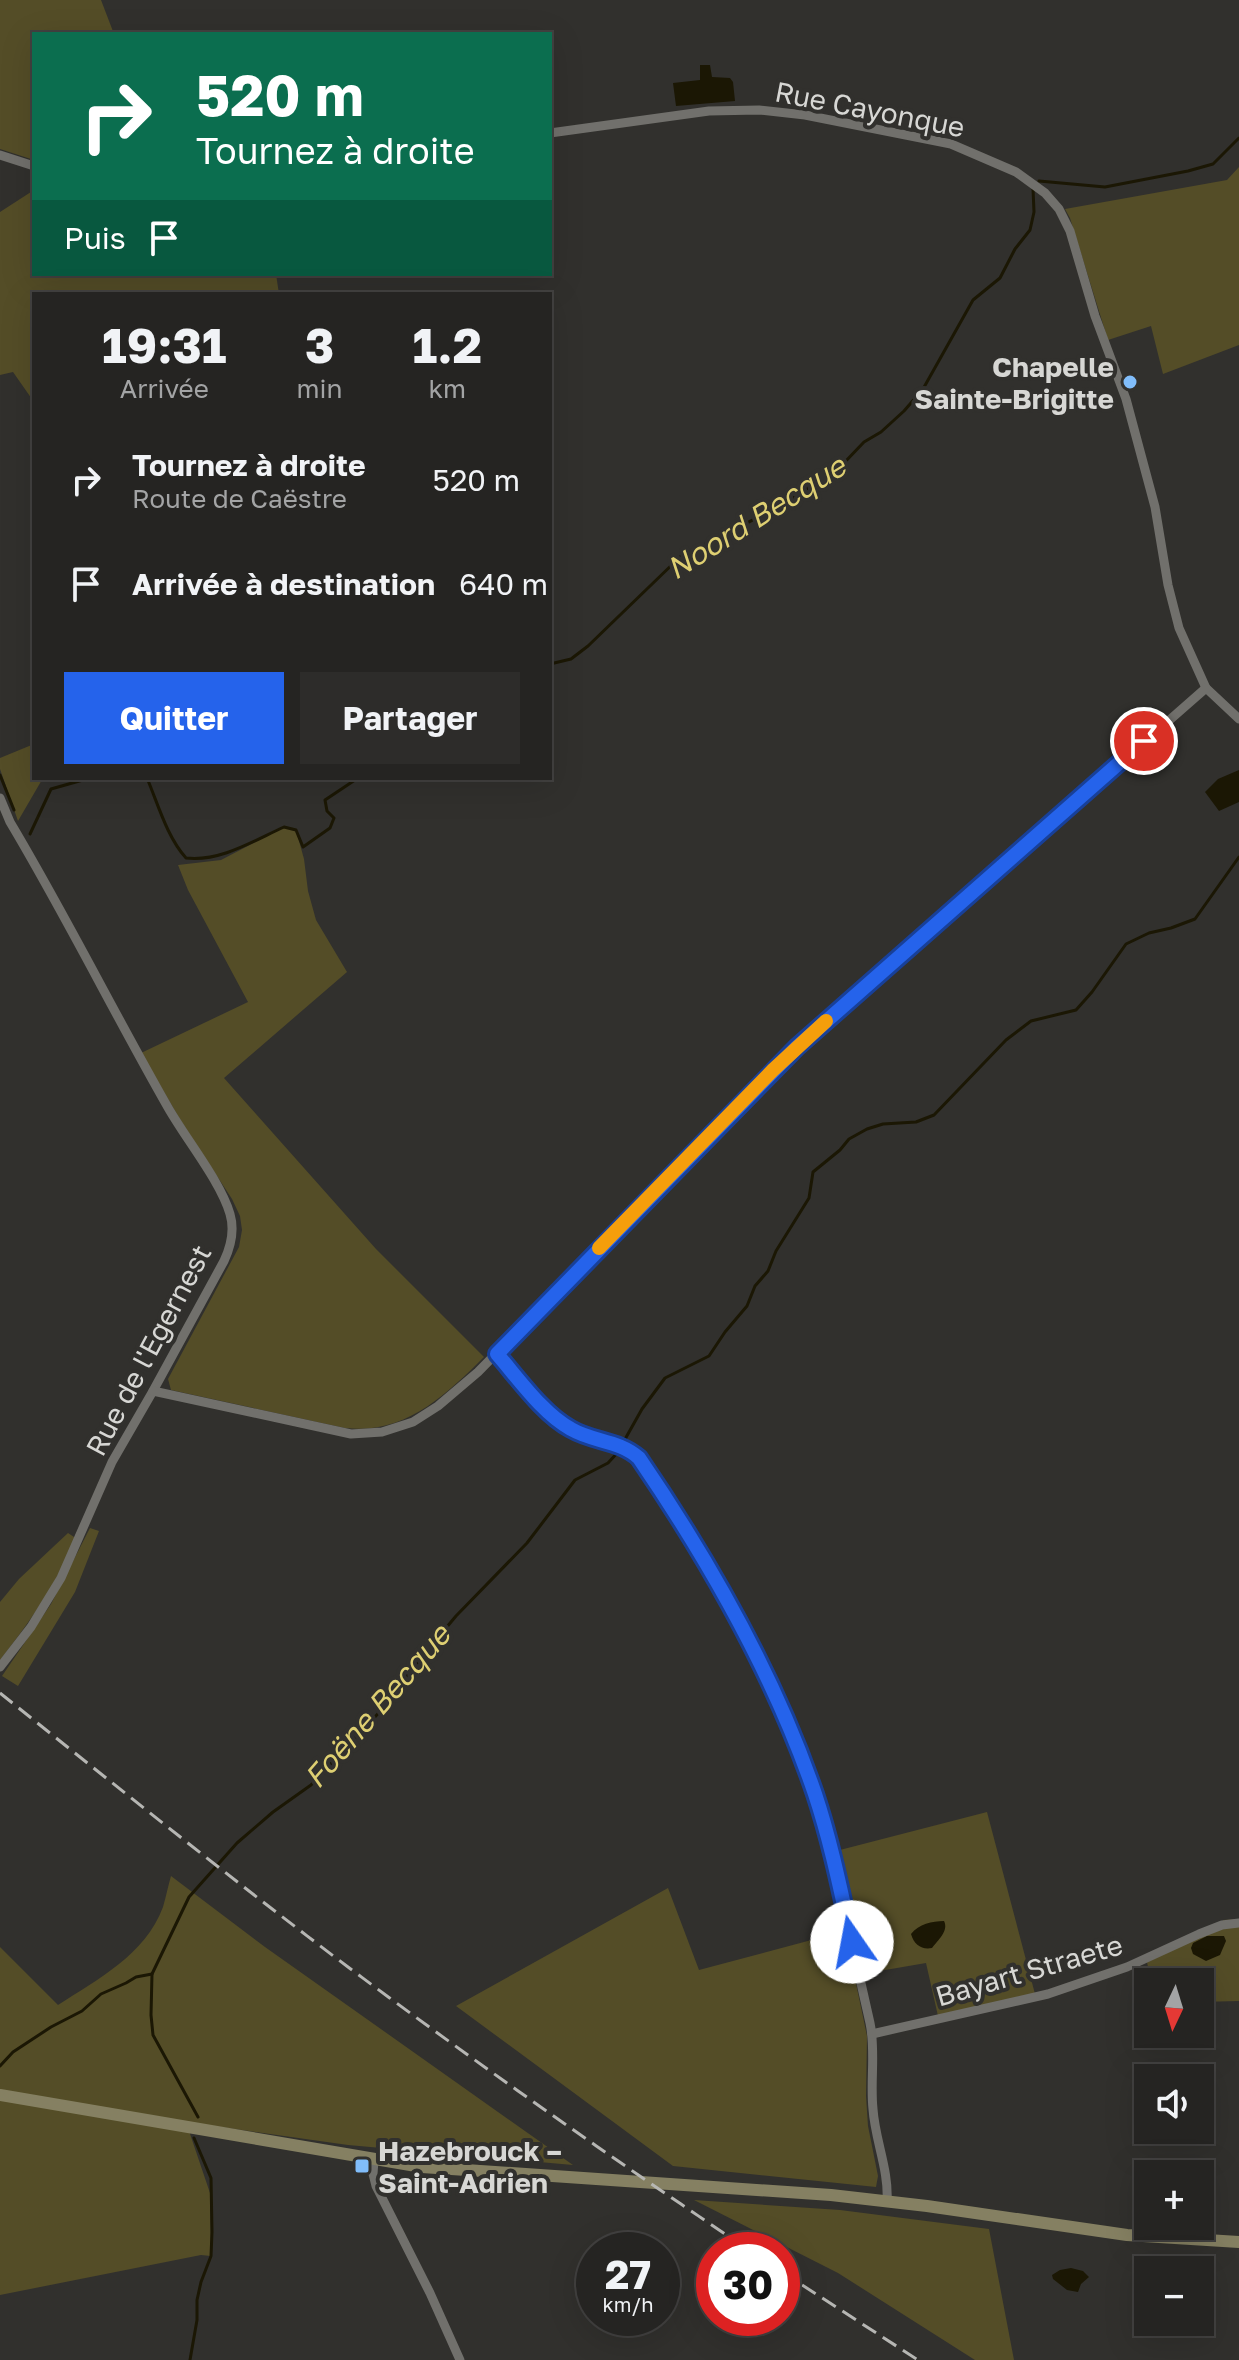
<!DOCTYPE html>
<html lang="fr">
<head>
<meta charset="utf-8">
<style>
	body { margin:0; font-family:"Golos Text",sans-serif; background:#2d2c2a; color:#f1f3f6; height:100vh; display:flex; flex-direction:column; font-size:30px; white-space:nowrap }
	* { box-sizing:border-box; margin:0 }
	p { font-size:26px; color:#a3a4a5 }
	.icon { flex:none; width:44px; height:44px; fill:none; stroke:currentColor; stroke-width:2; stroke-linecap:round; stroke-linejoin:round }
	.map { position:relative; flex:1; overflow:hidden }
	.panel { position:absolute; left:32px; top:292px; width:520px; height:488px; display:flex; flex-direction:column; background:#252422; border-radius:0px; box-shadow:0 8px 32px #0002,0 0 0 2px #424140 }
	.panel>* { flex:none }
	.guide { position:absolute; left:32px; top:32px; width:520px; height:244px; border-radius:0px; box-shadow:0 8px 32px #0002,0 0 0 2px #424140; background:#0b6e4f; color:#fff; overflow:hidden }
	.needle { width:52px; rotate:184deg }
	.buttons { position:absolute; left:1134px; top:1968px; display:grid; gap:16px }
	.buttons a { display:grid; place-items:center; width:80px; height:80px; border-radius:0px; background:#252422; box-shadow:0 8px 32px #0002,0 0 0 2px #424140; font-size:40px }
	.speed { position:absolute; left:576px; top:2232px; display:flex; gap:16px; font-size:40px; font-weight:700; text-align:center }
	.speed>* { display:grid; place-content:center; width:104px; height:104px; border-radius:50%; background:#252422; box-shadow:0 8px 32px #0002,0 0 0 2px #424140; line-height:1 }
	.speed small { font-size:20px; font-weight:400 }
	.speed .limit { border:12px solid #d22; background:#fff; color:#111 }
	.pin { position:absolute; display:grid; place-items:center; width:68px; height:68px; color:#fff; margin:-34px; border:4px solid #fff; border-radius:50%; box-shadow:0 2px 8px #0007 }
	.me { position:absolute; width:88px; margin:-44px; rotate:348deg; stroke-linejoin:round; filter:drop-shadow(0 0 6px #0008) }
	.turn { display:flex; align-items:center; gap:28px; height:168px; padding:0 32px; font-size:36px }
	.turn .icon { width:104px; height:104px; stroke-width:2.5 }
	.turn b { display:block; font-size:56px; line-height:68px }
	.then { display:flex; align-items:center; height:76px; padding:0 32px; background:#0003; gap:16px; font-size:30px }
	.eta { display:flex; justify-content:space-evenly; align-items:center; height:136px; text-align:center }
	.eta b { font-size:48px; font-weight:700; line-height:56px }
	.primary-button { display:flex; gap:16px; margin-top:auto; padding:16px 32px }
	.primary-button a { flex:1; height:92px; border-radius:0px; background:#2563eb; color:#fff; font-size:32px; font-weight:700; line-height:92px; text-align:center }
	.primary-button a+a { background:#2d2c2a; color:#f1f3f6 }
	ul { padding:0; list-style:none }
	li { display:flex; align-items:center; gap:24px; height:104px; padding:0 32px }
	li div { flex:1 }
	li b { display:block; font-size:30px }
	li em { font-style:normal }
	.map>svg:first-child { display:block }
	.green { fill:#544d27 }
	.water { fill:#1b1704 }
	.lines { fill:none; stroke-linecap:round; stroke-linejoin:round }
	.stream { stroke:#1b1704; stroke-width:3 }
	.minor { stroke:#71706c; stroke-width:9 }
	.secondary { stroke:#858062; stroke-width:12 }
	.rail { stroke:#b6b6b3; stroke-width:3; stroke-dasharray:16 8; stroke-linecap:butt }
	.route-casing { stroke:#184099; stroke-width:20 }
	.route { stroke:#2563eb; stroke-width:14 }
	.slow { stroke:#f59e0b; stroke-width:14 }
	.poi-dot { fill:#81bdfa; stroke:#31302d; stroke-width:3 }
	.labels { text-anchor:middle; dominant-baseline:central; stroke-width:8; stroke-linejoin:round; paint-order:stroke }
	.street-label { font-size:28px; fill:#d7d7d4; stroke:#31302d }
	.poi-label { font-size:28px; font-weight:bold; fill:#d7d7d4; stroke:#31302d; text-anchor:end }
	.water-label { font-size:30px; font-style:italic; fill:#decf72; stroke:#31302d }
</style>
</head>
<body>
<div class="map">
<svg width="1239" height="2360" viewBox="0 0 1239 2360">
	<rect width="100%" height="100%" fill="#31302d"/>
	<g class="green">
		<path d="M 0,0 L 101,0 L 114,34 L 34,34 L 34,160 L 0,149 Z"/>
		<path d="M 1239,167 L 1239,345 L 1163,374 L 1151,326 L 1108,340 L 1070,218 L 1065,209 L 1227,180 Z"/>
		<path d="M 34,190 L 34,274 L 276,274 L 279,294 L 34,294 L 34,402 L 13,372 L 0,375 L 0,212 Z"/>
		<path d="M 34,744 L 34,778 L 43,778 L 18,821 L 0,769 L 0,758 Z"/>
		<path d="M 284,827 L 296,830 L 304,859 L 308,891 L 316,920 L 347,972 L 224,1078 L 376,1249 L 484,1357 C 445,1396 404,1435 345,1428 L 171,1390 L 168,1379 L 239,1247 L 242,1230 L 240,1216 L 232,1199 L 181,1121 L 141,1053 L 248,1002 L 188,890 L 178,865 L 221,860 Z"/>
		<path d="M 90,1528 L 99,1531 L 75,1592 L 18,1686 L 2,1676 L 51,1604 Z"/>
		<path d="M 68,1533 L 74,1537 L 74,1541 C 57,1584 28,1624 0,1660 L 0,1602 L 19,1579 Z"/>
		<path d="M 987,1812 L 1035,1994 L 938,2016 L 926,1963 L 862,1974 L 836,1851 Z"/>
		<path d="M 171,1876 L 265,1947 L 573,2165 L 348,2145 L 186,2122 L 210,2193 L 211,2256 L 201,2255 L 0,2295 L 0,1947 L 58,2005 C 98,1979 145,1955 163,1907 C 166,1897 168,1886 171,1876 Z"/>
		<path d="M 668,1888 L 699,1970 L 845,1931 L 867,2036 L 866,2096 L 868,2126 L 878,2176 L 876,2187 L 673,2166 L 456,2006 Z"/>
		<path d="M 1239,1919 L 1239,2001 L 1200,2002 L 1200,1982 L 1151,1982 L 1147,1962 L 1224,1926 L 1223,1920 Z"/>
		<path d="M 694,2200 L 840,2210 L 989,2229 L 1014,2360 L 975,2360 L 838,2273 Z"/>
	</g>
	<g class="water">
		<path d="M 700,65 L 710,65 L 712,77 L 730,78 L 733,82 L 735,101 L 676,106 L 673,83 L 700,80 Z"/>
		<path d="M 1239,770 L 1239,802 L 1219,811 L 1205,792 L 1218,779 Z"/>
		<path d="M 944,1921 C 949,1931 938,1940 932,1948 C 922,1950 914,1945 911,1934 C 919,1924 932,1921 944,1921 Z"/>
		<path d="M 1207,1936 L 1224,1936 L 1226,1941 L 1220,1955 L 1206,1961 L 1193,1954 L 1191,1948 L 1193,1943 Z"/>
		<path d="M 1071,2268 L 1083,2271 L 1089,2277 L 1081,2284 L 1078,2292 L 1067,2290 L 1053,2279 L 1052,2275 L 1060,2270 Z"/>
	</g>
	<g class="lines">
		<g class="stream">
			<path d="M 1039,181 L 1105,187 L 1188,171 L 1213,164 L 1239,138"/>
			<path d="M 550,664 L 571,659 L 588,646 L 680,557 L 786,503 L 843,464 L 864,442 L 881,432 L 904,411 L 923,389 L 973,300 L 1000,278 L 1015,249 L 1030,230 L 1034,212 L 1033,189"/>
			<path d="M 0,775 L 14,810"/>
			<path d="M 147,778 C 158,804 167,837 186,858 C 220,862 253,841 284,827 L 296,830 L 303,847 L 330,828 L 334,818 L 327,811 L 325,800 L 358,778"/>
			<path d="M 30,834 L 51,789 L 90,778"/>
			<path d="M 624,1441 L 642,1409 L 665,1378 L 709,1356 L 725,1332 L 747,1306 L 755,1286 L 768,1271 L 776,1251 L 809,1198 L 813,1172 L 840,1150 L 849,1139 L 867,1129 L 883,1124 L 916,1122 L 934,1115 L 1006,1040 L 1031,1021 L 1076,1010 L 1092,992 L 1126,944 L 1149,933 L 1171,928 L 1195,919 L 1239,857"/>
			<path d="M 0,2066 L 13,2052 L 51,2027 L 82,2011 L 101,1994 L 126,1983 L 136,1977 L 152,1974"/>
			<path d="M 198,2117 L 153,2035 L 151,2015 L 152,1974 L 189,1897 L 237,1843 L 273,1812 L 311,1785 L 388,1703 L 411,1670 L 456,1616 L 527,1543 L 575,1480 L 608,1463 L 619,1451"/>
			<path d="M 190,2360 L 197,2320 L 197,2300 L 201,2282 L 211,2256 L 212,2232 L 211,2178 L 194,2138"/>
		</g>
		<g class="minor">
			<path d="M 550,133 L 709,111 L 759,110 L 805,115 L 951,144 L 1016,172 L 1045,193 L 1059,209 L 1070,231 L 1095,316 L 1126,399 L 1155,507 L 1168,585 L 1179,628 L 1206,688 L 1239,719"/>
			<path d="M 0,155 L 34,166"/>
			<path d="M 0,798 L 10,822 C 65,914 113,1011 166,1104 C 184,1137 220,1180 230,1214 C 235,1231 231,1246 224,1261 L 153,1391 L 112,1462 L 61,1578 L 31,1627 L 0,1667"/>
			<path d="M 497,1354 C 518,1377 543,1414 571,1429 C 593,1442 620,1440 639,1458 L 723,1591 L 739,1620 L 793,1738 L 814,1793 L 827,1833 L 870,2023 C 876,2051 870,2081 873,2109 C 875,2140 889,2170 887,2201"/>
			<path d="M 153,1391 L 351,1434 L 382,1432 L 413,1422 L 438,1406 L 478,1372 L 797,1047 L 1206,688"/>
			<path d="M 872,2034 L 1048,1994 L 1127,1967 L 1199,1934 L 1222,1925 L 1239,1923"/>
			<path d="M 374,2160 L 373,2174 L 376,2186 L 430,2293 L 460,2360"/>
		</g>
		<path class="secondary" d="M 0,2095 L 422,2167 L 831,2195 L 927,2206 L 1127,2235 L 1239,2242"/>
		<g class="rail">
			<path d="M 0,1693 C 115,1785 230,1878 348,1967 C 479,2065 613,2159 749,2250"/>
			<path d="M 782,2272 L 918,2360"/>
		</g>
	</g>
	<g class="lines">
		<g class="route-casing">
			<path id="route" d="M 852,1942 C 841,1892 831,1842 815,1794 C 774,1674 710,1562 639,1458 C 619,1440 593,1442 571,1429 C 543,1414 518,1378 497,1354 L 797,1047 L 1144,741"/>
		</g>
		<use href="#route" class="route"/>
		<path class="slow" d="M 599,1248 L 773,1070 L 826,1021"/>
	</g>
	<g class="poi-dot">
		<circle cx="1130" cy="382" r="8"/>
		<rect x="354" y="2158" width="16" height="16" rx="4"/>
	</g>
	<g class="labels">
		<g class="street-label">
			<text transform="translate(870 109) rotate(11)">Rue Cayonque</text>
			<text transform="translate(148 1350) rotate(-62)">Rue de l'Egernest</text>
			<text transform="translate(1029 1970) rotate(-16)">Bayart Straete</text>
		</g>
		<g class="poi-label">
			<text x="1114" y="366">Chapelle<tspan x="1114" dy="32">Sainte-Brigitte</tspan></text>
			<text x="378" y="2150" text-anchor="start">Hazebrouck –<tspan x="378" dy="32">Saint-Adrien</tspan></text>
		</g>
		<g class="water-label">
			<text transform="translate(756 517) rotate(-32)">Noord Becque</text>
			<text transform="translate(377 1706) rotate(-49)">Foëne Becque</text>
		</g>
	</g>
</svg>
<div class="buttons">
<a><svg class="needle" viewBox="-14 -14 28 28"><path d="M0-13l5 13h-10z" fill="#e53935"/><path d="M0 13l5-13h-10z" fill="#a3a4a5"/></svg></a>
<a><svg class="icon" aria-label="sound" viewBox="0 0 24 24"><path d="M4 9h4l5-4v14l-5-4H4zM17 9q2 3 0 6"/></svg></a>
<a>+</a>
<a>−</a>
</div>
<div class="speed"><div>27<small>km/h</small></div><div class="limit">30</div></div>
<div class="pin" style="left:1144px;top:741px;background:#d93025"><svg class="icon" aria-label="arrive" viewBox="0 0 24 24"><path d="M6 21V4h12l-3 4 3 4H6"/></svg></div>
<svg class="me" style="left:852px;top:1942px" viewBox="-20 -20 40 40"><circle r="19" fill="#fff"/><path d="M0-13L10 11 0 6-10 11z" fill="#2563eb"/></svg>
<div class="guide">
<div class="turn"><svg class="icon" aria-label="right" viewBox="0 0 24 24"><path d="M7 20v-9h11M14 6l5 5-5 5"/></svg><div><b>520 m</b>Tournez à droite</div></div>
<div class="then">Puis<svg class="icon" aria-label="arrive" viewBox="0 0 24 24"><path d="M6 21V4h12l-3 4 3 4H6"/></svg></div>
</div>
<section class="panel">
<div class="eta">
<div><b>19:31</b><p>Arrivée</p></div>
<div><b>3</b><p>min</p></div>
<div><b>1.2</b><p>km</p></div>
</div>
<ul>
<li><svg class="icon" aria-label="right" viewBox="0 0 24 24"><path d="M7 20v-9h11M14 6l5 5-5 5"/></svg><div><b>Tournez à droite</b><p>Route de Caëstre</p></div><em>520 m</em></li>
<li><svg class="icon" aria-label="arrive" viewBox="0 0 24 24"><path d="M6 21V4h12l-3 4 3 4H6"/></svg><div><b>Arrivée à destination</b></div><em>640 m</em></li>
</ul>
<div class="primary-button"><a>Quitter</a><a>Partager</a></div>
</section>
</div>
</body>
</html>
